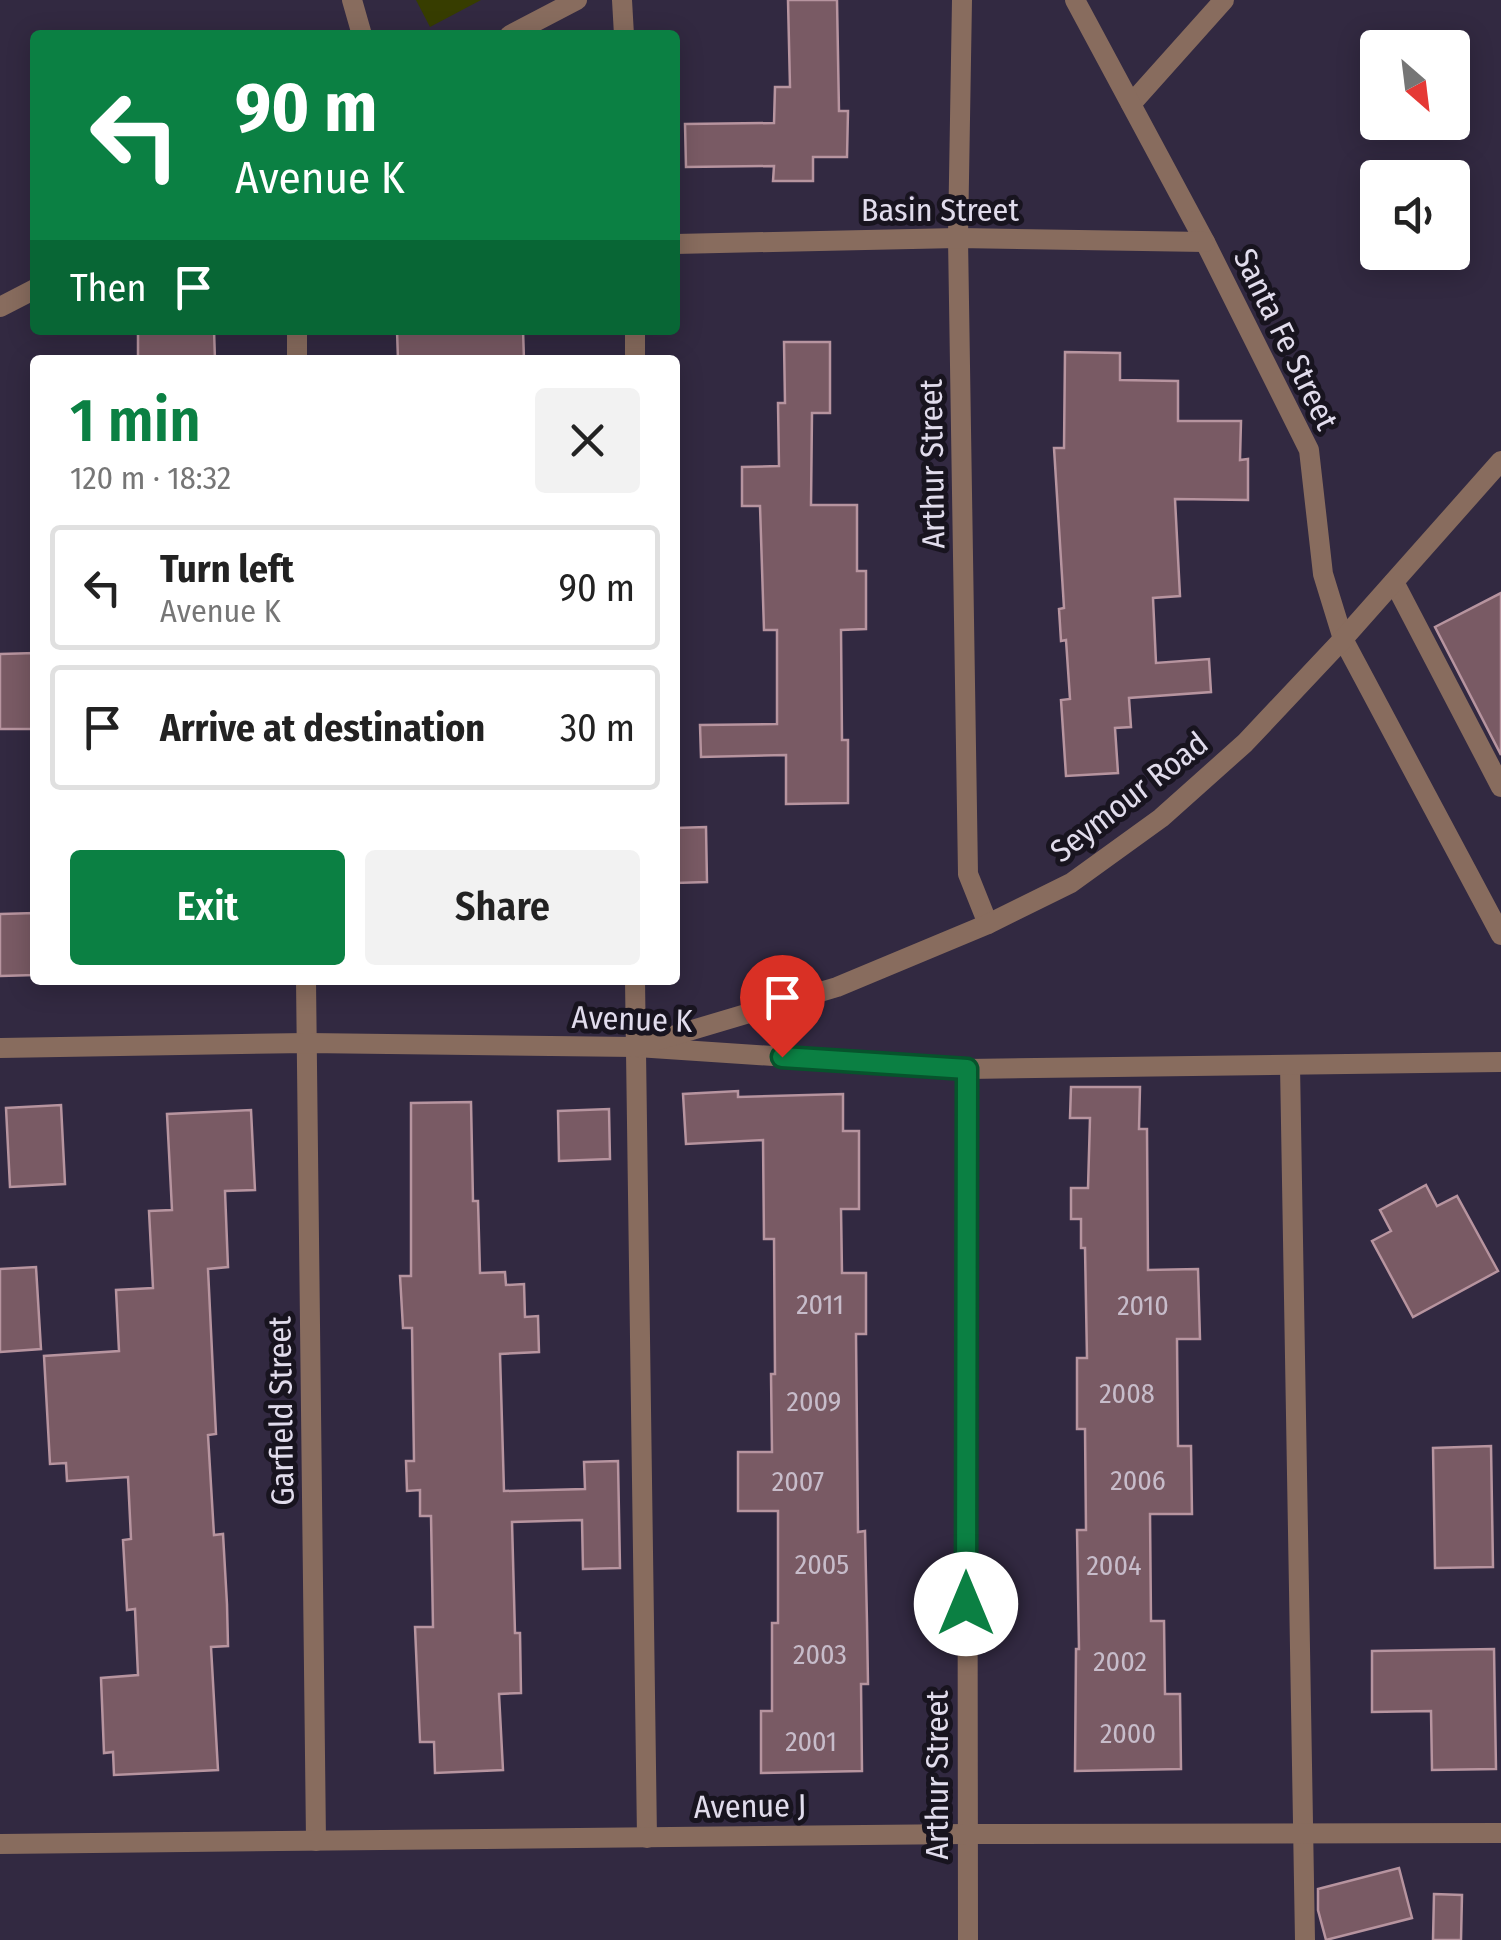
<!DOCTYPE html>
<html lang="en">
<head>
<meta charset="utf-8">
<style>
	body { margin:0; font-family:"Fira Sans Condensed",sans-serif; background:#f2f2f2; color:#222; height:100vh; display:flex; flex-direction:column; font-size:38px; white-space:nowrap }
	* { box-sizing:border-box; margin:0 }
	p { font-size:32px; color:#767676 }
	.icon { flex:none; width:55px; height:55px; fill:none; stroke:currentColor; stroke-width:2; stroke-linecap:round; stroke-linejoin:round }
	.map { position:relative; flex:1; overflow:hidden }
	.panel { position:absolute; left:30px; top:355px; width:650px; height:630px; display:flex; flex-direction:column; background:#fff; border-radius:10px; box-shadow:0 5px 25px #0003 }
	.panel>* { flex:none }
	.guide { position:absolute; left:30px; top:30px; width:650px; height:305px; border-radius:10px; box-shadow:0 5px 25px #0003; background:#0b8043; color:#fff; overflow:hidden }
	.needle { width:65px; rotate:152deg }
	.fabs { position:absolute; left:1360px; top:30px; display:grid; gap:20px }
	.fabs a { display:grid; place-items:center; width:110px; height:110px; border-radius:10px; background:#fff; box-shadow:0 5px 25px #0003; font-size:50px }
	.pin { position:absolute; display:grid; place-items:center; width:85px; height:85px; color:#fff; margin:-102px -42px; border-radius:50% 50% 50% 0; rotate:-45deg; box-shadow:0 0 10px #0007 }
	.pin .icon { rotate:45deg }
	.me { position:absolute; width:110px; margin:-55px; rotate:0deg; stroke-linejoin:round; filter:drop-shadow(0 0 8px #0008) }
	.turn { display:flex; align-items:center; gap:35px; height:210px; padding:0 40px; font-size:45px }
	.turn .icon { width:130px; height:130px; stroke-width:2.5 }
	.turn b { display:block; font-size:70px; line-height:85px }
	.then { display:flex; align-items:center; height:95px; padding:0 40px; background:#0003; gap:20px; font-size:38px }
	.round { display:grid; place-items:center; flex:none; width:105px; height:105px; border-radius:10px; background:#f2f2f2 }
	.headline { display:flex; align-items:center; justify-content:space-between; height:170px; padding:0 40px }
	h1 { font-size:60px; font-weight:600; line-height:75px; color:#0b8043 }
	.action { display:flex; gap:20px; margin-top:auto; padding:20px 40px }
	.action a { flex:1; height:115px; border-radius:10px; background:#0b8043; color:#fff; font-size:40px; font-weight:600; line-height:115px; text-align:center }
	.action a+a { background:#f2f2f2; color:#222 }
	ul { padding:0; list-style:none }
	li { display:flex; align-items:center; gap:30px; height:125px; margin:0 20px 15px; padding:0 20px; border:5px solid #e0e0e0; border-radius:10px }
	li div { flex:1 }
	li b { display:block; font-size:38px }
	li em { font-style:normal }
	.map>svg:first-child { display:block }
	.green { fill:#373d00 }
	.building { fill:#795a64; stroke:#b7949f; stroke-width:2.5 }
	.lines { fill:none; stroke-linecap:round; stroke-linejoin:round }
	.service { stroke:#886c5e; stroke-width:20 }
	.minor { stroke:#886c5e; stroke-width:20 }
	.tertiary { stroke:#886c5e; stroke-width:20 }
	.route-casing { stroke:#07532c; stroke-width:25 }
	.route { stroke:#0b8043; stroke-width:18 }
	.labels { text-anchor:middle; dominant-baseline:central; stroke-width:10; stroke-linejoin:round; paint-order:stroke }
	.number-label { font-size:28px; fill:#c7bcca }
	.street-label { font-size:32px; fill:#e1dcec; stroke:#18141f }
</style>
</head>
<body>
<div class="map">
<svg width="1501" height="1940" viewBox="0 0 1501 1940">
	<rect width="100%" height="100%" fill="#322941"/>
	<path class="green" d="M 416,0 L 481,0 L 430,27 Z"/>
	<g class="building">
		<path d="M 788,0 L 837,0 L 839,111 L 848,111 L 847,157 L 813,157 L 813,181 L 773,181 L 774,166 L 686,167 L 685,124 L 774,123 L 775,87 L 790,87 Z"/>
		<path d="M 138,330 L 214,330 L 215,360 L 138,360 Z"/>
		<path d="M 397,330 L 523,330 L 524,360 L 398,360 Z"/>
		<path d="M 784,342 L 830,342 L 830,413 L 812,413 L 811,505 L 857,505 L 857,571 L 866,571 L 866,629 L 841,630 L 842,740 L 848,740 L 848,803 L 786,804 L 786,755 L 701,757 L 700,725 L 777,724 L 777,630 L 764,630 L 760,506 L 742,506 L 742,467 L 779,466 L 778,403 L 785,403 Z"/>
		<path d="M 1065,352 L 1120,353 L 1120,380 L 1178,381 L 1178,421 L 1241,421 L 1240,460 L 1248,459 L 1248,500 L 1175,499 L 1180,596 L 1153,598 L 1156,663 L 1209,659 L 1211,692 L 1129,698 L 1131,727 L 1115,728 L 1118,773 L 1066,776 L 1061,700 L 1070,699 L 1066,640 L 1061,641 L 1059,609 L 1064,608 L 1054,448 L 1064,448 Z"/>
		<path d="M 1501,593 L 1501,755 L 1435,627 Z"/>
		<path d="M 35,653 L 35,729 L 0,729 L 0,654 Z"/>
		<path d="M 706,827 L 707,882 L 675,883 L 675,828 Z"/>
		<path d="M 35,913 L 35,975 L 0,976 L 0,914 Z"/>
		<path d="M 1071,1087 L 1140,1087 L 1139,1129 L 1147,1129 L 1148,1270 L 1198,1269 L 1200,1339 L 1177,1339 L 1178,1446 L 1191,1446 L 1192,1514 L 1150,1514 L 1151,1621 L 1164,1621 L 1165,1694 L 1180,1694 L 1181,1769 L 1075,1771 L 1076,1649 L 1079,1649 L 1077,1530 L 1086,1530 L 1085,1429 L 1077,1429 L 1077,1358 L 1087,1358 L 1085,1248 L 1081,1248 L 1081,1219 L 1071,1219 L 1071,1188 L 1088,1188 L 1090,1118 L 1070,1118 Z"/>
		<path d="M 738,1091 L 738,1097 L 843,1094 L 843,1131 L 859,1131 L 859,1209 L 841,1209 L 842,1273 L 866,1273 L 866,1334 L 856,1334 L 858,1532 L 865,1531 L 867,1622 L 868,1684 L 861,1684 L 862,1771 L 761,1773 L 761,1711 L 772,1711 L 772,1623 L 778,1623 L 778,1511 L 738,1511 L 738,1452 L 772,1452 L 771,1374 L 775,1374 L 774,1239 L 764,1239 L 763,1140 L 686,1144 L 683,1094 Z"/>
		<path d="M 471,1102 L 473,1201 L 478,1201 L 480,1273 L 505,1272 L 506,1285 L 524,1284 L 525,1317 L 538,1316 L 539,1352 L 500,1354 L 504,1491 L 585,1489 L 584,1462 L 618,1461 L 620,1568 L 583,1569 L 582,1520 L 512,1522 L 515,1633 L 520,1633 L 521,1693 L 499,1694 L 503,1770 L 435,1773 L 434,1742 L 420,1742 L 415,1627 L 433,1627 L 431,1516 L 420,1516 L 420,1490 L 407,1491 L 406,1461 L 414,1461 L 412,1328 L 403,1328 L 400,1276 L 411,1276 L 411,1103 Z"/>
		<path d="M 61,1105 L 65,1184 L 10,1187 L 6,1108 Z"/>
		<path d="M 609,1109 L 610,1159 L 559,1161 L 558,1111 Z"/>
		<path d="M 251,1110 L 255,1190 L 225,1191 L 228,1267 L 208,1269 L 216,1434 L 208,1435 L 214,1535 L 223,1534 L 227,1604 L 228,1646 L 211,1647 L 218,1770 L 114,1775 L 113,1752 L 104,1753 L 101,1678 L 138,1675 L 135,1609 L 127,1610 L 123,1540 L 131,1539 L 128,1477 L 67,1481 L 66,1463 L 50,1464 L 44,1356 L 119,1351 L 116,1290 L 153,1288 L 149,1211 L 172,1210 L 167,1114 Z"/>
		<path d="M 1426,1185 L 1437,1206 L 1457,1196 L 1498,1271 L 1413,1317 L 1372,1241 L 1391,1231 L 1380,1210 Z"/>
		<path d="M 36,1267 L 41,1349 L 0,1352 L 0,1269 Z"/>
		<path d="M 1491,1446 L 1493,1567 L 1435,1568 L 1433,1448 Z"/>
		<path d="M 1494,1649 L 1496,1769 L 1432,1770 L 1431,1711 L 1372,1712 L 1372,1651 Z"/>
		<path d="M 1399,1868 L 1412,1918 L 1326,1940 L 1318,1910 L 1318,1889 Z"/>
		<path d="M 1434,1894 L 1462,1895 L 1461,1940 L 1433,1940 Z"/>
	</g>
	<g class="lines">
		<g class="service">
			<path d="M 622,0 L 624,35"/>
			<path d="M 1131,104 L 1224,0"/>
			<path d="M 635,330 L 635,360"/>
			<path d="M 1394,582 L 1501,787"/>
			<path d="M 635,980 L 647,1838"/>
			<path d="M 1290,1065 L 1305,1940"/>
		</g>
		<g class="minor">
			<path d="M 352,0 L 362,35"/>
			<path d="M 962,0 L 958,238 L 968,874 L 988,924"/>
			<path d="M 1075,0 L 1205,242 L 1309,450 L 1323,574 L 1343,639 L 1501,935"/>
			<path d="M 510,35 L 577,0"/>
			<path d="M 675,244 L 958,238 L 1205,242"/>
			<path d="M 0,307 L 35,289"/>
			<path d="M 297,330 L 297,360"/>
			<path d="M 306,980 L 316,1841"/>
			<path d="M 637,1047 L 967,1069 L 1501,1062"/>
			<path d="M 967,1069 L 968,1940"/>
			<path d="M 0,1844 L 966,1834 L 1501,1833"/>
		</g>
		<path class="tertiary" d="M 0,1048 L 307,1043 L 635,1047 L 837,987 L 988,924 L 1071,883 L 1161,818 L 1245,743 L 1343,639 L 1501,461"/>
	</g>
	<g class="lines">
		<g class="route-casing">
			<path id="route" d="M 782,1057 L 967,1069 L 966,1604"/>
		</g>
		<use href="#route" class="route"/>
	</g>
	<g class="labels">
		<g class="number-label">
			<text x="820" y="1304">2011</text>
			<text x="1143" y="1305">2010</text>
			<text x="1127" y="1393">2008</text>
			<text x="814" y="1401">2009</text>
			<text x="1138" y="1480">2006</text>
			<text x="798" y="1481">2007</text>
			<text x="822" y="1564">2005</text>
			<text x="1114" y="1565">2004</text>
			<text x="820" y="1654">2003</text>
			<text x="1120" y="1661">2002</text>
			<text x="1128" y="1733">2000</text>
			<text x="811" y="1741">2001</text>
		</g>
		<g class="street-label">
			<text x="940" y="210">Basin Street</text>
			<text transform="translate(1286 339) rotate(64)">Santa Fe Street</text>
			<text transform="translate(932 464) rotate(-91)">Arthur Street</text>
			<text transform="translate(1129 797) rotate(-38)">Seymour Road</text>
			<text transform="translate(632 1019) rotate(2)">Avenue K</text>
			<text transform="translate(281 1411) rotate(-91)">Garfield Street</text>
			<text transform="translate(937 1775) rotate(-90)">Arthur Street</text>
			<text transform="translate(750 1806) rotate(-1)">Avenue J</text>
		</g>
	</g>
</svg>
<div class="fabs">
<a><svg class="needle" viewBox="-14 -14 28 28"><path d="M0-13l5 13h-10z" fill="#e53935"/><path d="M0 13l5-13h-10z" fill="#767676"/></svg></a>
<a><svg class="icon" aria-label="sound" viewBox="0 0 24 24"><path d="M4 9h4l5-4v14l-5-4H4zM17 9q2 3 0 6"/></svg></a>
</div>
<div class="pin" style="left:782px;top:1057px;background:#d93025"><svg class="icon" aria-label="arrive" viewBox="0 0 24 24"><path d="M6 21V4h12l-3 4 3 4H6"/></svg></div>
<svg class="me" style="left:966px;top:1604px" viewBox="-20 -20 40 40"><circle r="19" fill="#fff"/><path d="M0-13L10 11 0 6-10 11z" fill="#0b8043"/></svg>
<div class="guide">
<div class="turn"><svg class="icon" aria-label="left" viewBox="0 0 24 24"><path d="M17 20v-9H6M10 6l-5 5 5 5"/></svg><div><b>90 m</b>Avenue K</div></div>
<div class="then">Then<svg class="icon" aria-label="arrive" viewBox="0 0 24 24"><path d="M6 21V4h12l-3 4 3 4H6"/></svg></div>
</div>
<section class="panel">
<div class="headline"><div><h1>1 min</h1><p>120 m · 18:32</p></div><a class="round"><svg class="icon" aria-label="close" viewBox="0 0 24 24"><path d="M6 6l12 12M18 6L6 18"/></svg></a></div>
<ul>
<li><svg class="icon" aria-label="left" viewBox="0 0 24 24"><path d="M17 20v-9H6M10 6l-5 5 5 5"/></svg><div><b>Turn left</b><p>Avenue K</p></div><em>90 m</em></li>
<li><svg class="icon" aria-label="arrive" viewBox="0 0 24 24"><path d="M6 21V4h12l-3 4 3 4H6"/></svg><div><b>Arrive at destination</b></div><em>30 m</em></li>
</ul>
<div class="action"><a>Exit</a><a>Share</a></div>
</section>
</div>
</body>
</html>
